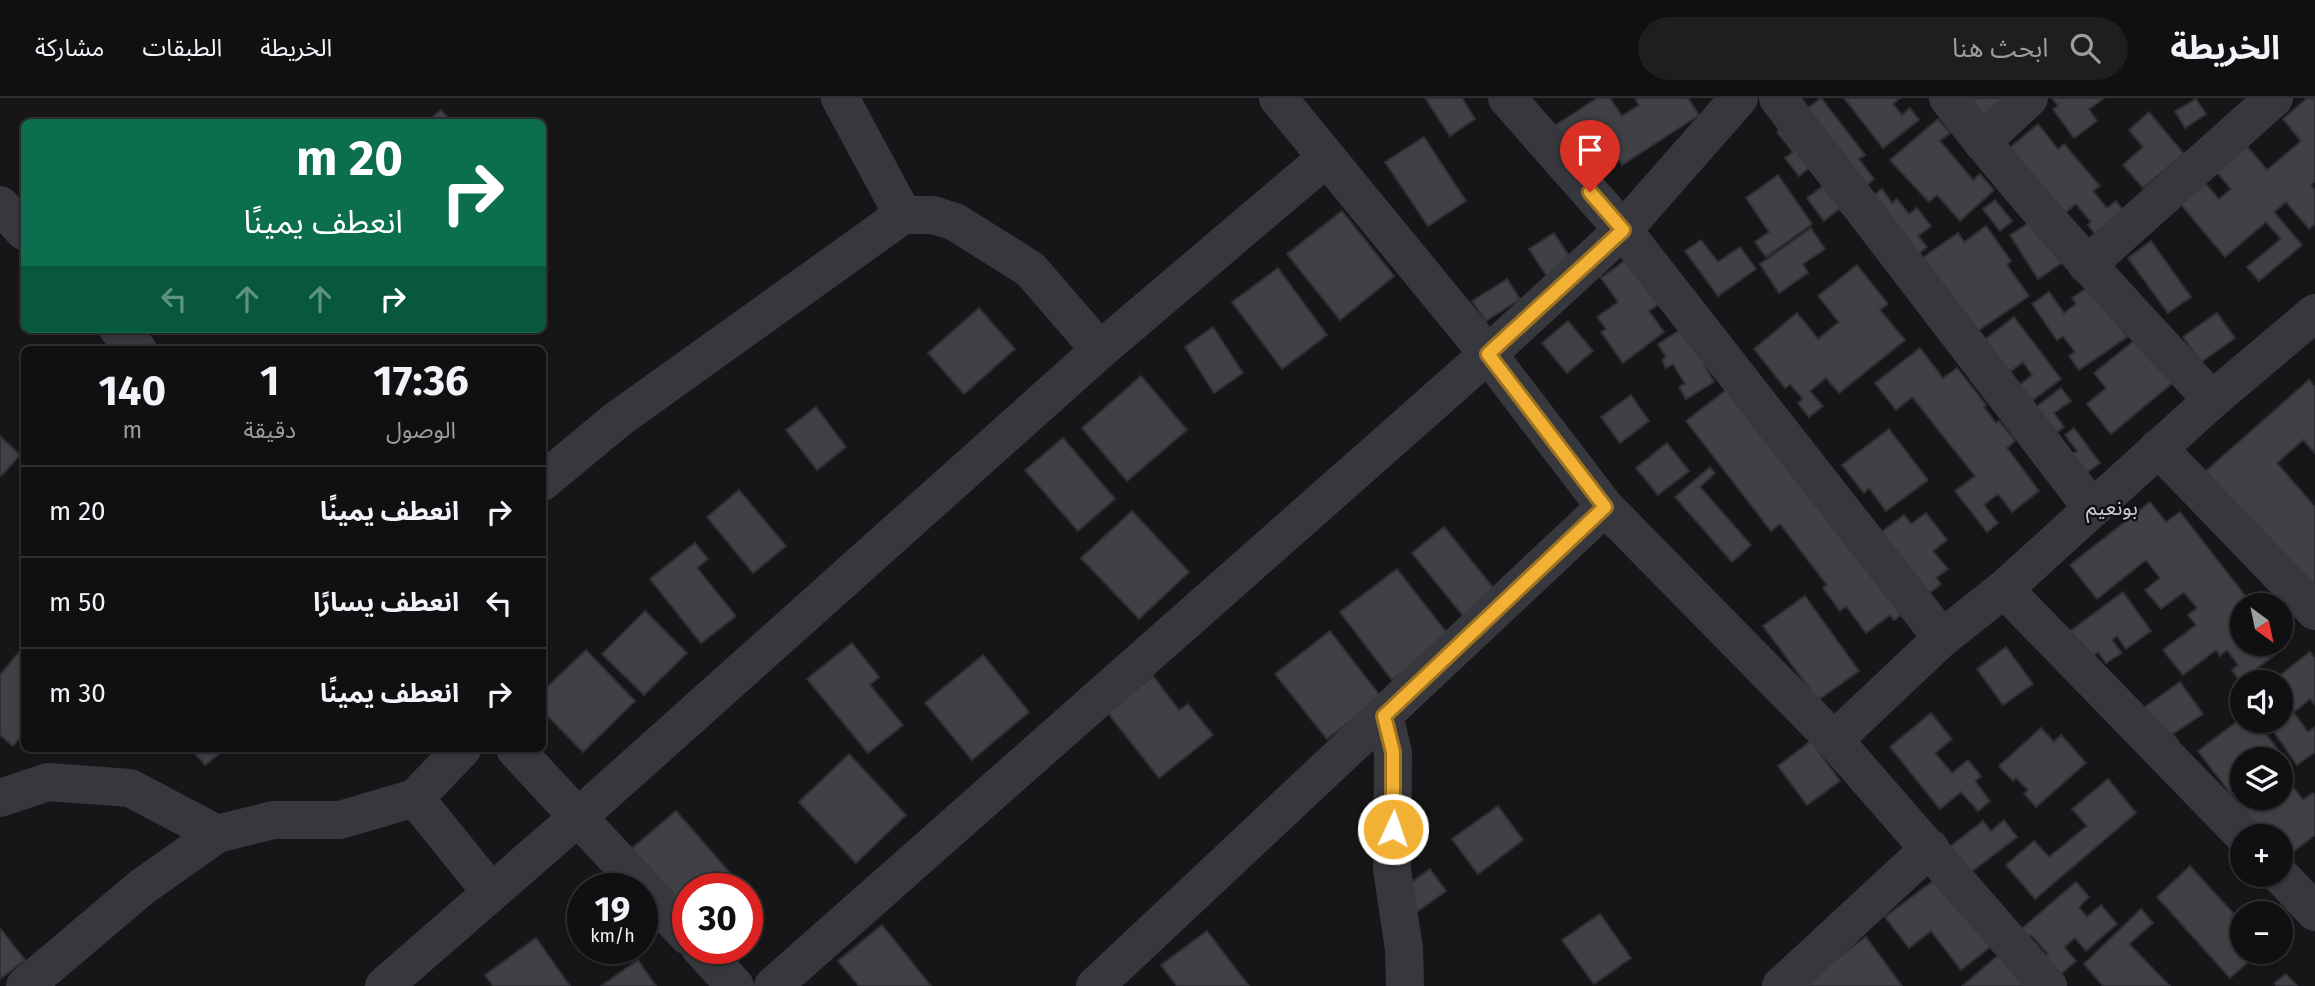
<!DOCTYPE html>
<html lang="ar">
<head>
<meta charset="utf-8">
<style>
	body { margin:0; font-family:"Fira Sans","Noto Sans Arabic",sans-serif; background:#1e1e20; color:#f1f3f6; direction:rtl; height:100vh; display:flex; flex-direction:column; font-size:26px; white-space:nowrap }
	* { box-sizing:border-box; margin:0 }
	p { font-size:23px; color:#9c9d9f }
	.icon { flex:none; width:38px; height:38px; fill:none; stroke:currentColor; stroke-width:2; stroke-linecap:round; stroke-linejoin:round }
	.map { position:relative; flex:1; overflow:hidden; direction:ltr }
	.drawer { position:absolute; left:21px; top:248px; width:525px; height:406px; display:flex; flex-direction:column; background:#101012; border-radius:10px; box-shadow:0 2px 5px #0004,0 0 0 2px #303032; direction:rtl }
	.drawer>* { flex:none }
	.top-card { position:absolute; left:21px; top:21px; width:525px; height:214px; border-radius:10px; box-shadow:0 2px 5px #0004,0 0 0 2px #303032; direction:rtl; background:#0b6e4f; color:#fff; overflow:hidden }
	.needle { width:46px; rotate:147deg }
	.buttons { position:absolute; left:2230px; top:495px; display:grid; gap:14px }
	.buttons a { display:grid; place-items:center; width:63px; height:63px; border-radius:50%; background:#101012; box-shadow:0 2px 5px #0004,0 0 0 2px #303032; font-size:35px }
	.speed { position:absolute; left:567px; top:775px; display:flex; gap:14px; font-size:35px; font-weight:700; text-align:center }
	.speed>* { display:grid; place-content:center; width:91px; height:91px; border-radius:50%; background:#101012; box-shadow:0 2px 5px #0004,0 0 0 2px #303032; line-height:1 }
	.speed small { font-size:18px; font-weight:400 }
	.speed .limit { border:10px solid #d22; background:#fff; color:#111 }
	.pin { position:absolute; display:grid; place-items:center; width:60px; height:60px; color:#fff; margin:-72px -30px; border-radius:50% 50% 50% 0; rotate:-45deg; box-shadow:0 0 7px #0007 }
	.pin .icon { rotate:45deg }
	.me { position:absolute; width:77px; margin:-38px; rotate:3deg; stroke-linejoin:round; filter:drop-shadow(0 0 5px #0008) }
	.turn { display:flex; align-items:center; gap:24px; height:147px; padding:0 28px; font-size:32px }
	.turn .icon { width:91px; height:91px; stroke-width:2.5 }
	.turn b { display:block; font-size:49px; line-height:60px }
	.lanes { display:flex; align-items:center; height:66px; padding:0 28px; background:#0003; justify-content:center; gap:35px; direction:ltr }
	.lanes .off { opacity:.35 }
	.eta { display:flex; justify-content:space-evenly; align-items:center; height:119px; text-align:center }
	.eta b { font-size:42px; font-weight:700; line-height:49px }
	ul { padding:0; list-style:none }
	li { display:flex; align-items:center; gap:21px; height:91px; padding:0 28px; border-top:2px solid #303032 }
	li div { flex:1 }
	li b { display:block; font-size:26px }
	li em { font-style:normal }
	header { display:flex; align-items:center; gap:42px; box-sizing:border-box; height:98px; padding:0 35px; background:#101012; border-bottom:2px solid #303032 }
	header strong { font-size:33px }
	nav { display:flex; gap:38px; margin-inline-start:auto; font-size:24px }
	.search { width:490px; height:63px; background:#1e1e20; display:flex; align-items:center; gap:18px; box-sizing:border-box; padding:0 24px; border-radius:38px; color:#9c9d9f; font-size:26px }
	.map>svg:first-child { display:block }
	.building { fill:#404145; stroke:#303034; stroke-width:2; fill-rule:evenodd }
	.lines { fill:none; stroke-linecap:round; stroke-linejoin:round }
	.minor { stroke:#37383d; stroke-width:38 }
	.route-casing { stroke:#9d7322; stroke-width:18 }
	.route { stroke:#f2b134; stroke-width:12 }
	.labels { text-anchor:middle; dominant-baseline:central; stroke-width:5; stroke-linejoin:round; paint-order:stroke }
	.neighbourhood-label { font-size:21px; fill:#c9ccd4; stroke:#111113 }
</style>
</head>
<body>
<header>
<strong>الخريطة</strong>
<div class="search"><svg class="icon" aria-label="search" viewBox="0 0 24 24"><circle cx="10" cy="10" r="6"/><path d="M15 15l6 6"/></svg>ابحث هنا</div>
<nav><a>الخريطة</a><a>الطبقات</a><a>مشاركة</a></nav>
</header>
<div class="map">
<svg width="2315" height="888" viewBox="0 0 2315 888">
	<rect width="100%" height="100%" fill="#161618"/>
	<g class="building">
		<path d="M 1425,0 L 1462,0 L 1475,21 L 1450,38 Z"/>
		<path d="M 1597,0 L 1610,0 L 1622,18 L 1639,7 L 1635,0 L 1688,0 L 1699,17 L 1622,67 L 1610,48 L 1590,61 L 1578,43 L 1564,53 L 1550,31 Z"/>
		<path d="M 1821,0 L 1865,57 L 1859,61 L 1874,81 L 1867,87 L 1874,97 L 1882,91 L 1892,105 L 1897,101 L 1909,116 L 1917,110 L 1931,128 L 1918,138 L 1927,149 L 1899,171 L 1839,111 L 1824,123 L 1807,100 L 1823,88 L 1809,70 L 1799,78 L 1785,60 L 1793,54 L 1777,34 Z"/>
		<path d="M 1844,0 L 1900,0 L 1893,6 L 1902,17 L 1910,10 L 1919,22 L 1883,50 Z"/>
		<path d="M 1964,0 L 2015,0 L 1990,34 Z"/>
		<path d="M 2052,0 L 2104,0 L 2089,11 L 2097,23 L 2074,40 L 2053,11 L 2058,8 Z"/>
		<path d="M 2307,0 L 2315,1 L 2315,83 L 2311,87 L 2315,92 L 2315,126 L 2309,131 L 2286,104 L 2274,114 L 2302,147 L 2259,183 L 2247,169 L 2281,141 L 2266,124 L 2225,159 L 2179,104 L 2203,83 L 2219,101 L 2231,91 L 2216,73 L 2246,47 L 2267,72 L 2301,43 L 2283,21 Z"/>
		<path d="M 2196,1 L 2206,16 L 2185,30 L 2175,13 Z"/>
		<path d="M 441,12 L 452,24 L 426,24 Z"/>
		<path d="M 2149,14 L 2184,56 L 2143,90 L 2123,67 L 2143,49 L 2129,32 Z"/>
		<path d="M 1938,21 L 1950,35 L 1940,43 L 1973,82 L 1980,76 L 1994,92 L 1960,123 L 1937,97 L 1929,104 L 1890,62 Z"/>
		<path d="M 2038,26 L 2058,51 L 2064,46 L 2100,88 L 2093,93 L 2107,110 L 2116,103 L 2129,119 L 2101,144 L 2088,127 L 2091,124 L 2076,106 L 2054,124 L 1999,59 Z"/>
		<path d="M 1424,39 L 1466,103 L 1428,128 L 1385,64 Z"/>
		<path d="M 1778,77 L 1812,126 L 1766,159 L 1755,144 L 1769,134 L 1746,100 Z"/>
		<path d="M 1995,102 L 2012,123 L 2000,133 L 1983,111 Z"/>
		<path d="M 1342,113 L 1394,178 L 1340,222 L 1287,156 Z"/>
		<path d="M 2038,119 L 2066,162 L 2038,181 L 2010,137 Z"/>
		<path d="M 1986,128 L 2011,163 L 2007,167 L 2029,198 L 1963,243 L 1918,163 L 1958,135 L 1964,144 Z"/>
		<path d="M 1811,130 L 1825,151 L 1803,166 L 1808,175 L 1779,195 L 1760,166 Z"/>
		<path d="M 1554,135 L 1573,164 L 1548,180 L 1529,151 Z"/>
		<path d="M 1701,142 L 1718,164 L 1740,149 L 1756,171 L 1718,198 L 1685,153 Z"/>
		<path d="M 2151,143 L 2191,199 L 2168,215 L 2128,160 Z"/>
		<path d="M 1630,159 L 1663,203 L 1649,213 L 1664,234 L 1623,265 L 1601,234 L 1606,231 L 1597,219 L 1618,204 L 1601,180 Z"/>
		<path d="M 1857,167 L 1888,206 L 1880,212 L 1905,242 L 1839,295 L 1826,280 L 1810,293 L 1823,308 L 1809,319 L 1798,305 L 1803,301 L 1790,286 L 1785,290 L 1754,251 L 1797,215 L 1818,241 L 1839,224 L 1818,198 Z"/>
		<path d="M 1278,170 L 1327,237 L 1282,271 L 1232,204 Z"/>
		<path d="M 1507,181 L 1520,201 L 1486,223 L 1472,203 Z"/>
		<path d="M 2091,187 L 2127,239 L 2079,272 L 2069,258 L 2075,254 L 2063,238 L 2057,242 L 2032,206 L 2049,194 L 2064,215 L 2076,206 L 2072,200 Z"/>
		<path d="M 979,210 L 1015,251 L 964,296 L 928,255 Z"/>
		<path d="M 2217,215 L 2235,240 L 2201,264 L 2183,239 Z"/>
		<path d="M 2014,219 L 2061,281 L 2029,305 L 2017,289 L 2032,277 L 2023,264 L 2007,276 L 1983,243 Z"/>
		<path d="M 1568,223 L 1593,253 L 1567,275 L 1542,245 Z"/>
		<path d="M 1688,227 L 1711,263 L 1704,267 L 1714,284 L 1686,301 L 1679,289 L 1685,286 L 1673,266 L 1666,270 L 1662,262 L 1666,259 L 1658,246 Z"/>
		<path d="M 1213,229 L 1243,275 L 1214,295 L 1185,249 Z"/>
		<path d="M 2140,238 L 2176,282 L 2111,336 L 2087,306 L 2106,290 L 2094,275 Z"/>
		<path d="M 1920,250 L 1943,280 L 1957,270 L 1986,307 L 1984,309 L 1996,325 L 1999,323 L 2015,343 L 2007,350 L 2039,393 L 2012,414 L 1998,396 L 1984,407 L 1998,425 L 1987,434 L 1955,393 L 1975,378 L 1912,299 L 1896,312 L 1875,285 Z"/>
		<path d="M 1141,278 L 1187,332 L 1127,383 L 1082,330 Z"/>
		<path d="M 2309,282 L 2315,289 L 2315,355 L 2303,342 L 2277,365 L 2315,409 L 2315,508 L 2200,378 Z"/>
		<path d="M 1730,289 L 1863,448 L 1904,417 L 1911,426 L 1926,415 L 1947,442 L 1933,453 L 1948,471 L 1936,480 L 1941,486 L 1894,522 L 1890,517 L 1866,535 L 1846,508 L 1840,513 L 1823,490 L 1827,487 L 1780,426 L 1771,433 L 1686,323 Z"/>
		<path d="M 2061,290 L 2071,303 L 2054,315 L 2064,329 L 2034,351 L 2015,325 Z"/>
		<path d="M 1631,297 L 1649,323 L 1620,345 L 1601,319 Z"/>
		<path d="M 816,309 L 846,349 L 817,372 L 786,332 Z"/>
		<path d="M 2074,330 L 2100,365 L 2082,378 L 2068,359 L 2077,353 L 2065,337 Z"/>
		<path d="M 1889,331 L 1928,382 L 1886,413 L 1869,390 L 1864,395 L 1842,367 Z"/>
		<path d="M 0,338 L 20,357 L 1,378 L 0,377 Z"/>
		<path d="M 1063,340 L 1115,401 L 1078,433 L 1025,372 Z"/>
		<path d="M 1667,345 L 1689,373 L 1658,397 L 1636,370 Z"/>
		<path d="M 1710,369 L 1715,375 L 1700,389 L 1751,447 L 1732,464 L 1675,399 Z"/>
		<path d="M 739,392 L 786,448 L 753,475 L 707,419 Z"/>
		<path d="M 2150,404 L 2166,424 L 2180,414 L 2247,500 L 2240,506 L 2242,546 L 2280,546 L 2280,543 L 2285,549 L 2240,583 L 2232,572 L 2238,567 L 2227,552 L 2220,558 L 2216,552 L 2183,577 L 2163,552 L 2196,527 L 2188,517 L 2197,510 L 2184,494 L 2161,511 L 2145,492 L 2160,480 L 2146,462 L 2097,501 L 2070,467 Z"/>
		<path d="M 1132,413 L 1189,474 L 1139,521 L 1081,460 Z"/>
		<path d="M 1444,429 L 1496,493 L 1464,519 L 1412,455 Z"/>
		<path d="M 695,445 L 708,461 L 697,470 L 736,518 L 701,545 L 650,481 Z"/>
		<path d="M 1397,471 L 1450,539 L 1392,582 L 1340,514 Z"/>
		<path d="M 2123,494 L 2151,533 L 2126,551 L 2117,538 L 2112,542 L 2122,555 L 2106,565 L 2098,554 L 2089,560 L 2069,534 Z"/>
		<path d="M 1805,498 L 1859,573 L 1818,602 L 1763,528 Z"/>
		<path d="M 645,513 L 687,555 L 644,597 L 602,556 Z"/>
		<path d="M 1330,533 L 1381,599 L 1327,641 L 1275,576 Z"/>
		<path d="M 852,545 L 879,579 L 870,587 L 903,627 L 868,655 L 807,581 Z"/>
		<path d="M 24,548 L 24,635 L 13,648 L 0,637 L 0,577 Z"/>
		<path d="M 2006,549 L 2033,586 L 2003,607 L 1977,571 Z"/>
		<path d="M 586,552 L 635,603 L 583,654 L 542,612 L 542,594 Z"/>
		<path d="M 2310,554 L 2315,561 L 2315,607 L 2310,601 L 2294,614 L 2280,597 L 2280,584 L 2271,584 Z"/>
		<path d="M 983,557 L 1029,614 L 972,662 L 925,605 Z"/>
		<path d="M 1153,578 L 1179,612 L 1188,606 L 1213,637 L 1159,680 L 1107,614 Z"/>
		<path d="M 2180,584 L 2203,616 L 2173,636 L 2178,643 L 2139,613 Z"/>
		<path d="M 1931,615 L 1952,641 L 1935,655 L 1952,675 L 1968,662 L 1981,678 L 1975,683 L 1990,703 L 1978,713 L 1961,694 L 1940,711 L 1890,649 Z"/>
		<path d="M 2294,615 L 2308,634 L 2315,629 L 2315,654 L 2297,667 L 2272,631 Z"/>
		<path d="M 2242,620 L 2242,623 L 2256,623 L 2292,670 L 2283,676 L 2303,702 L 2313,695 L 2315,697 L 2315,737 L 2281,763 L 2280,738 L 2263,738 L 2198,653 ZM 2242,662 L 2280,662 L 2280,700 L 2242,700 Z"/>
		<path d="M 2041,630 L 2054,644 L 2061,637 L 2086,665 L 2036,709 L 2024,696 L 2028,692 L 2016,680 L 2013,683 L 1999,668 Z"/>
		<path d="M 1811,643 L 1840,683 L 1807,707 L 1778,668 Z"/>
		<path d="M 191,651 L 217,651 L 220,655 L 205,667 Z"/>
		<path d="M 849,656 L 906,717 L 856,765 L 799,704 Z"/>
		<path d="M 2108,681 L 2136,715 L 2035,801 L 2006,767 L 2034,743 L 2049,759 L 2087,728 L 2072,711 Z"/>
		<path d="M 1498,708 L 1523,742 L 1478,776 L 1452,741 Z"/>
		<path d="M 676,713 L 731,776 L 714,791 L 688,791 L 688,814 L 623,758 Z"/>
		<path d="M 2004,722 L 2017,739 L 1962,781 L 1942,755 L 1983,723 L 1991,733 Z"/>
		<path d="M 2190,768 L 2234,816 L 2230,821 L 2242,834 L 2242,854 L 2259,854 L 2230,880 L 2157,799 Z"/>
		<path d="M 1430,771 L 1446,793 L 1418,813 L 1402,791 Z"/>
		<path d="M 1940,778 L 1994,846 L 1961,872 L 1931,833 L 1909,850 L 1885,819 Z"/>
		<path d="M 2076,784 L 2089,799 L 2079,809 L 2087,819 L 2101,807 L 2117,826 L 2086,853 L 2075,840 L 2064,849 L 2076,863 L 2053,883 L 2038,866 L 2048,856 L 2031,837 L 2026,841 L 2019,833 Z"/>
		<path d="M 2141,811 L 2153,825 L 2129,846 L 2170,888 L 2103,888 L 2084,866 Z"/>
		<path d="M 1600,816 L 1631,860 L 1594,886 L 1562,842 Z"/>
		<path d="M 882,827 L 931,888 L 859,888 L 838,863 Z"/>
		<path d="M 0,830 L 25,862 L 0,881 Z"/>
		<path d="M 1207,833 L 1249,888 L 1177,888 L 1161,867 Z"/>
		<path d="M 1866,839 L 1902,888 L 1799,888 Z"/>
		<path d="M 536,840 L 570,888 L 493,888 L 485,877 Z"/>
		<path d="M 2001,855 L 2028,888 L 1962,888 Z"/>
		<path d="M 638,862 L 656,888 L 601,888 Z"/>
		<path d="M 2286,876 L 2297,888 L 2277,888 L 2274,885 Z"/>
	</g>
	<g class="lines">
		<g class="minor">
			<path d="M 840,0 L 903,117"/>
			<path d="M 1278,0 L 1488,256 L 1605,409 L 1834,642 L 2048,888"/>
			<path d="M 1507,0 L 1623,132 L 1942,540"/>
			<path d="M 1778,0 L 2091,409"/>
			<path d="M 1948,0 C 2029,106 2121,203 2212,302"/>
			<path d="M 1982,44 L 2029,0"/>
			<path d="M 0,107 L 24,133"/>
			<path d="M 2087,167 L 2274,0"/>
			<path d="M 118,231 L 138,252"/>
			<path d="M 2158,350 L 2315,513"/>
			<path d="M 542,384 L 618,321 L 903,117 L 933,117 L 955,124 L 1030,171 L 1100,252"/>
			<path d="M 2004,491 L 2244,738"/>
			<path d="M 1384,618 L 1393,654 L 1392,771 L 1404,851 L 1405,888"/>
			<path d="M 1834,642 L 1942,540 L 2004,491 L 2212,302 L 2315,215"/>
			<path d="M 515,651 L 688,838"/>
			<path d="M 0,700 L 48,684 L 130,690 L 217,736"/>
			<path d="M 415,700 L 491,794"/>
			<path d="M 2280,777 L 2315,814"/>
			<path d="M 700,850 L 735,888"/>
			<path d="M 25,888 L 142,789 L 217,736 L 273,722 L 340,722 L 415,700 L 462,651"/>
			<path d="M 384,888 L 577,720 L 1100,252 L 1326,60"/>
			<path d="M 773,888 L 1488,256 L 1623,132 L 1739,0"/>
			<path d="M 1095,888 L 1605,409"/>
			<path d="M 1781,888 L 1930,750"/>
		</g>
	</g>
	<g class="lines">
		<g class="route-casing">
			<path id="route" d="M 1393,731 L 1393,654 L 1384,618 L 1605,409 L 1488,256 L 1623,132 L 1590,94"/>
		</g>
		<use href="#route" class="route"/>
	</g>
	<g class="labels">
		<g class="neighbourhood-label">
			<text x="2112" y="410">بونعيم</text>
		</g>
	</g>
</svg>
<div class="buttons">
<a><svg class="needle" viewBox="-14 -14 28 28"><path d="M0-13l5 13h-10z" fill="#e53935"/><path d="M0 13l5-13h-10z" fill="#9c9d9f"/></svg></a>
<a><svg class="icon" aria-label="sound" viewBox="0 0 24 24"><path d="M4 9h4l5-4v14l-5-4H4zM17 9q2 3 0 6"/></svg></a>
<a><svg class="icon" aria-label="layers" viewBox="0 0 24 24"><path d="M12 4l9 5-9 5-9-5zM3 14l9 5 9-5"/></svg></a>
<a>+</a>
<a>−</a>
</div>
<div class="speed"><div>19<small>km/h</small></div><div class="limit">30</div></div>
<div class="pin" style="left:1590px;top:94px;background:#d93025"><svg class="icon" aria-label="arrive" viewBox="0 0 24 24"><path d="M6 21V4h12l-3 4 3 4H6"/></svg></div>
<svg class="me" style="left:1393px;top:731px" viewBox="-20 -20 40 40"><circle r="17" fill="#f2b134" stroke="#fff" stroke-width="3"/><path d="M0-11L8 9 0 5-8 9z" fill="#fff"/></svg>
<div class="top-card">
<div class="turn"><svg class="icon" aria-label="right" viewBox="0 0 24 24"><path d="M7 20v-9h11M14 6l5 5-5 5"/></svg><div><b>20 m</b>انعطف يمينًا</div></div>
<div class="lanes"><svg class="icon off" aria-label="left" viewBox="0 0 24 24"><path d="M17 20v-9H6M10 6l-5 5 5 5"/></svg><svg class="icon off" aria-label="ahead" viewBox="0 0 24 24"><path d="M12 20V5M6 11l6-6 6 6"/></svg><svg class="icon off" aria-label="ahead" viewBox="0 0 24 24"><path d="M12 20V5M6 11l6-6 6 6"/></svg><svg class="icon" aria-label="right" viewBox="0 0 24 24"><path d="M7 20v-9h11M14 6l5 5-5 5"/></svg></div>
</div>
<section class="drawer">
<div class="eta">
<div><b>17:36</b><p>الوصول</p></div>
<div><b>1</b><p>دقيقة</p></div>
<div><b>140</b><p>m</p></div>
</div>
<ul>
<li><svg class="icon" aria-label="right" viewBox="0 0 24 24"><path d="M7 20v-9h11M14 6l5 5-5 5"/></svg><div><b>انعطف يمينًا</b></div><em>20 m</em></li>
<li><svg class="icon" aria-label="left" viewBox="0 0 24 24"><path d="M17 20v-9H6M10 6l-5 5 5 5"/></svg><div><b>انعطف يسارًا</b></div><em>50 m</em></li>
<li><svg class="icon" aria-label="right" viewBox="0 0 24 24"><path d="M7 20v-9h11M14 6l5 5-5 5"/></svg><div><b>انعطف يمينًا</b></div><em>30 m</em></li>
</ul>
</section>
</div>
</body>
</html>
